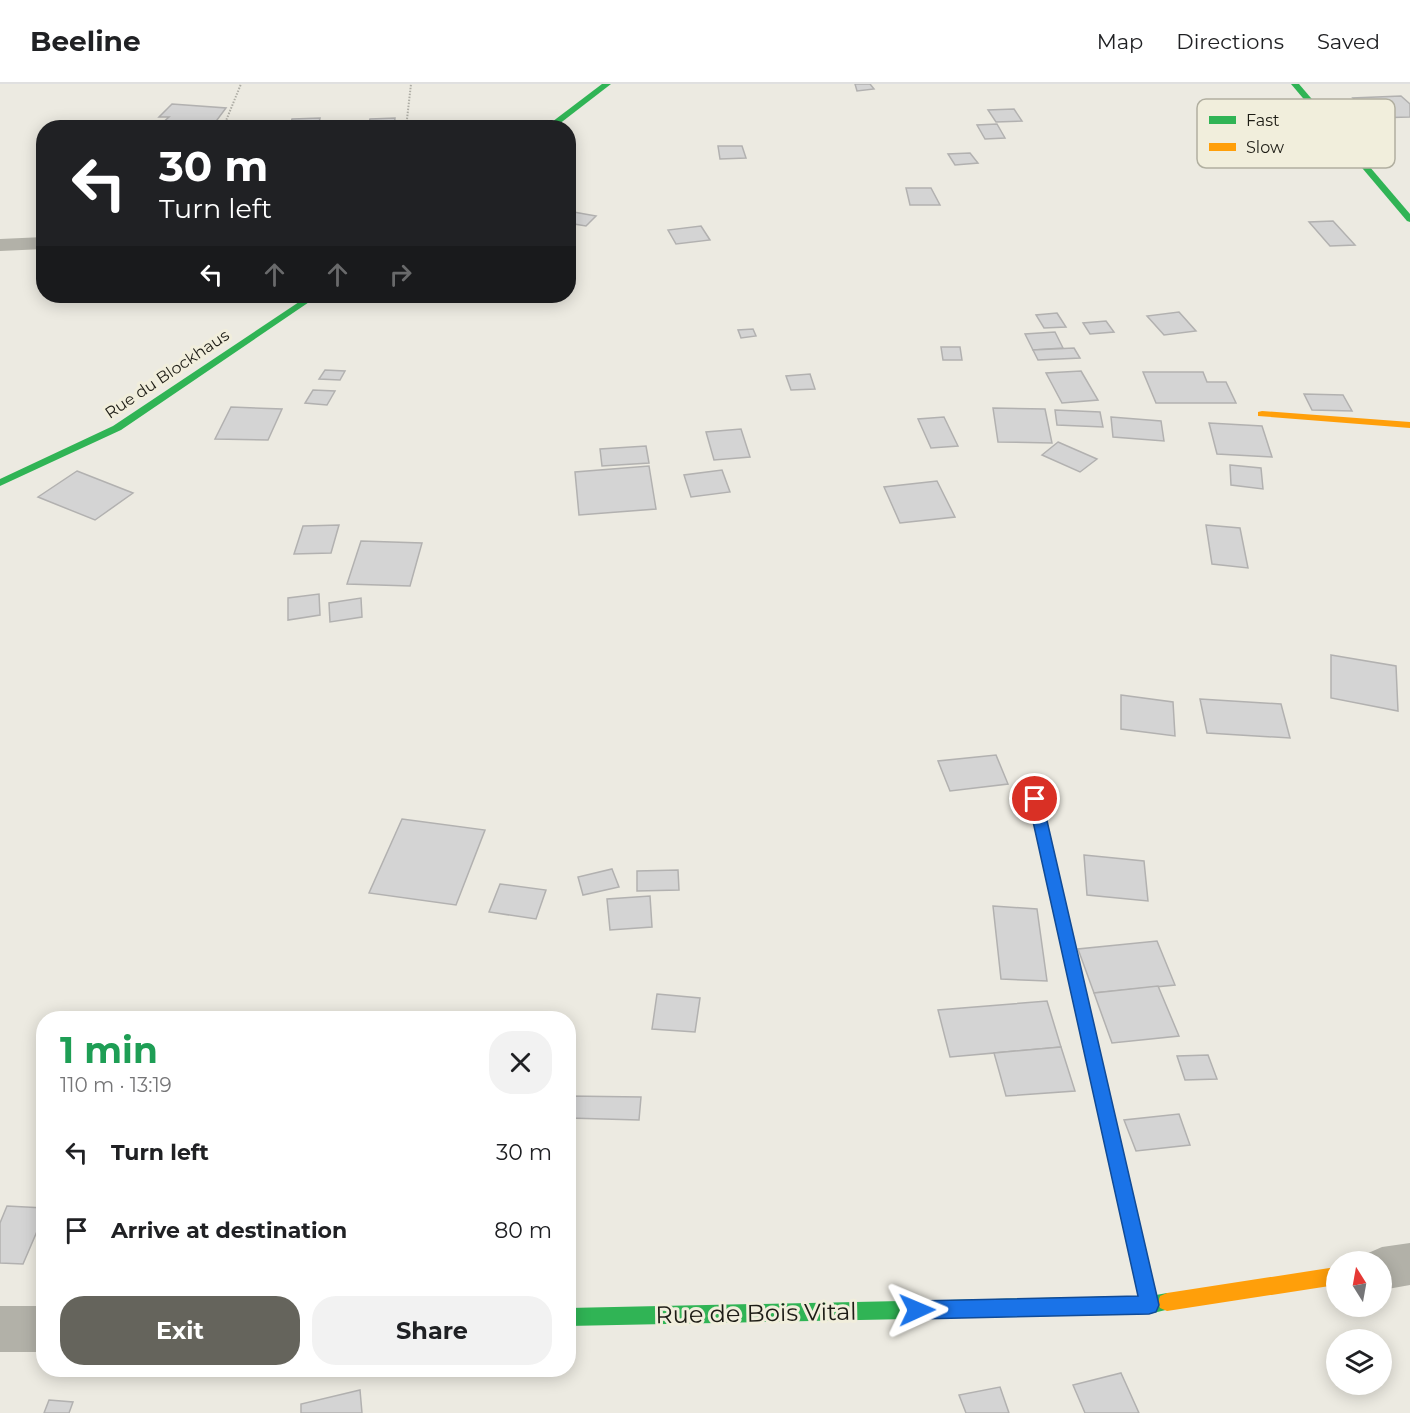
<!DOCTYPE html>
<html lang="en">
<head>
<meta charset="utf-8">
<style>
	body { margin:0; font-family:Montserrat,sans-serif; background:#f2f2f2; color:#202124; height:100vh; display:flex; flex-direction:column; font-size:22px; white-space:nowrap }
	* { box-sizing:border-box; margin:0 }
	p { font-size:20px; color:#757577 }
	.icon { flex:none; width:33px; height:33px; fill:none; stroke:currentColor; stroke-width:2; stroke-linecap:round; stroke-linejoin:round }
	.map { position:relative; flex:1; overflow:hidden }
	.sheet { position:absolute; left:36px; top:927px; width:540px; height:366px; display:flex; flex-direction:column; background:#fff; border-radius:24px; box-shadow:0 3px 15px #0003 }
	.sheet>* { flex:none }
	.hud { position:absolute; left:36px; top:36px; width:540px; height:183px; border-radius:24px; box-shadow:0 3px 15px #0003; background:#202124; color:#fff; overflow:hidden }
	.needle { width:39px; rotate:349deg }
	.buttons { position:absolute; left:1326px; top:1167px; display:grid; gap:12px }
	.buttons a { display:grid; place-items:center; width:66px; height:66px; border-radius:50%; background:#fff; box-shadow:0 3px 15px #0003; font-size:30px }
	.pin { position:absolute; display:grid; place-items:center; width:51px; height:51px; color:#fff; margin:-26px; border:3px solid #fff; border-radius:50%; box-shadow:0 2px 6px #0007 }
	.me { position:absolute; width:66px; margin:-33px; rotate:89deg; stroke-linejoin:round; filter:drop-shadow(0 0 4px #0008) }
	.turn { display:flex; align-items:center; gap:21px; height:126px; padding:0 24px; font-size:27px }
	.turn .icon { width:78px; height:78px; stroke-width:2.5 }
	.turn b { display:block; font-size:42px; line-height:51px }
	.lanes { display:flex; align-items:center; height:57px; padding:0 24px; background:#0003; justify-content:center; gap:30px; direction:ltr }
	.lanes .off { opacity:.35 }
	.round { display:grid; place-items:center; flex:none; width:63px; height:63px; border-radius:24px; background:#f2f2f2 }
	.head { display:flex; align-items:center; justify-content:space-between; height:102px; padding:0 24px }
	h1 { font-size:36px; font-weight:700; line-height:45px; color:#1e9e55 }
	.cta { display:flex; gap:12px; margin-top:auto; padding:12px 24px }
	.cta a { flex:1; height:69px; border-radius:24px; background:#65645c; color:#fff; font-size:24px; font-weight:700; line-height:69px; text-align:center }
	.cta a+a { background:#f2f2f2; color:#202124 }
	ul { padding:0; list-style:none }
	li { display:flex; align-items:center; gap:18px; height:78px; padding:0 24px }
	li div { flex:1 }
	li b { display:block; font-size:22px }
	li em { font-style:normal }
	header { display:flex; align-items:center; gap:36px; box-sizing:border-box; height:84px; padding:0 30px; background:#fff; border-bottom:2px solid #e0e0e0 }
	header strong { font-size:28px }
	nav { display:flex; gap:33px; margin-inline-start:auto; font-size:21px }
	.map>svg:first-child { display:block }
	.building { fill:#d4d4d4; stroke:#b2b1b0; stroke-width:1.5 }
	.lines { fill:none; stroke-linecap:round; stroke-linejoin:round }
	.path { stroke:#aeada5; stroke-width:2; stroke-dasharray:1.5 1.5; stroke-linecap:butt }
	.street { fill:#b2b1a8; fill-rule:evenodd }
	.fast { fill:#30b455; fill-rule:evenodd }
	.slow { fill:#ff9f0a; fill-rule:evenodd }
	.route { fill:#1a73e8; stroke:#114b97; stroke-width:1.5 }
	.labels { text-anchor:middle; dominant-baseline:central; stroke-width:6; stroke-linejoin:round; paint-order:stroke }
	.far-street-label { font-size:16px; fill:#1d1c15; stroke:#f1eedc }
	.near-street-label { font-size:24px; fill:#1d1c15; stroke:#f1eedc }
	.key { fill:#f1eedc; stroke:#b1afa0; stroke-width:1.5 }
	.key-label { font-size:16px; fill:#1d1c15 }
</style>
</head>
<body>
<header>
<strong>Beeline</strong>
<nav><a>Map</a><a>Directions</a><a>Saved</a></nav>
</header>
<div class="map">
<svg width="1410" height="1329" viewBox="0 0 1410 1329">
	<rect width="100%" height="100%" fill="#eceae1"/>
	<g class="building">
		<path d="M 855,0 L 870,0 L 874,5 L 857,7 Z"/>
		<path d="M 1401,12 L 1410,20 L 1410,33 L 1374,34 L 1353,14 Z"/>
		<path d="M 172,20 L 226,24 L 211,44 L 163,44 L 165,41 L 161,40 L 169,33 L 159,33 Z"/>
		<path d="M 1014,25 L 1022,37 L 996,38 L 988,26 Z"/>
		<path d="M 320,34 L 318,44 L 289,44 L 292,35 Z"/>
		<path d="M 395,34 L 394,44 L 368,44 L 370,35 Z"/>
		<path d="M 997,40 L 1005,54 L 985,55 L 977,41 Z"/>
		<path d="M 718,62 L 742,62 L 746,74 L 720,75 Z"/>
		<path d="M 970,69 L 978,79 L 955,81 L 948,70 Z"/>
		<path d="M 906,104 L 931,104 L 940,121 L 910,121 Z"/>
		<path d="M 568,127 L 596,132 L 586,142 L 568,139 Z"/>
		<path d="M 1333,137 L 1355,161 L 1330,162 L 1309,138 Z"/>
		<path d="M 701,142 L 710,156 L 676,160 L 668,146 Z"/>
		<path d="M 1179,228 L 1196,247 L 1164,251 L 1147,232 Z"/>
		<path d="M 1057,229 L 1066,243 L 1044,244 L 1036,231 Z"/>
		<path d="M 1106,237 L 1114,248 L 1090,250 L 1083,239 Z"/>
		<path d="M 753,245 L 756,252 L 741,254 L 738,246 Z"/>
		<path d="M 1055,248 L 1063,264 L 1033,266 L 1025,250 Z"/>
		<path d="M 941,263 L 960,263 L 962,276 L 943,276 Z"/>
		<path d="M 1074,264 L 1080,274 L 1038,276 L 1033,266 Z"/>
		<path d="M 325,286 L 345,287 L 340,296 L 319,295 Z"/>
		<path d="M 1081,287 L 1098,316 L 1062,319 L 1046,289 Z"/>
		<path d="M 1143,288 L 1203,288 L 1207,298 L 1226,298 L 1236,319 L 1156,319 Z"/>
		<path d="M 810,290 L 815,305 L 791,306 L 786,292 Z"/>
		<path d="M 313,306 L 335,307 L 327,321 L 305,319 Z"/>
		<path d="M 1304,310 L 1343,311 L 1352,327 L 1312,326 Z"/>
		<path d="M 231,323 L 282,325 L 268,356 L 215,355 Z"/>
		<path d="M 993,324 L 1045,325 L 1052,359 L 998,358 Z"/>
		<path d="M 1055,326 L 1100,328 L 1103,343 L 1057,341 Z"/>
		<path d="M 944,333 L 958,362 L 931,364 L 918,335 Z"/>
		<path d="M 1111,333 L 1161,337 L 1164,357 L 1113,353 Z"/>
		<path d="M 1209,339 L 1262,342 L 1272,373 L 1217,370 Z"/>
		<path d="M 741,345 L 750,373 L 714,376 L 706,348 Z"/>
		<path d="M 1058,358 L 1097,375 L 1080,388 L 1042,371 Z"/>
		<path d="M 646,362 L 649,379 L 602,382 L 600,365 Z"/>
		<path d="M 1230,381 L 1261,384 L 1263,405 L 1231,401 Z"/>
		<path d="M 649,382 L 656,425 L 579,431 L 575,388 Z"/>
		<path d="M 722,386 L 730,408 L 691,413 L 684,391 Z"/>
		<path d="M 77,387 L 133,409 L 95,436 L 38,413 Z"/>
		<path d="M 937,397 L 955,433 L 900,439 L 884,403 Z"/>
		<path d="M 339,441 L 331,469 L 294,470 L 303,442 Z"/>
		<path d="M 1206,441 L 1240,444 L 1248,484 L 1212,480 Z"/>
		<path d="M 361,457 L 422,459 L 410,502 L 347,500 Z"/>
		<path d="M 319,510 L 320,531 L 288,536 L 288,514 Z"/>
		<path d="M 361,514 L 362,533 L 330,538 L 329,519 Z"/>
		<path d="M 1331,571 L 1396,582 L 1398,627 L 1331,614 Z"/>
		<path d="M 1121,611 L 1173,618 L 1175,652 L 1121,645 Z"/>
		<path d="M 1200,615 L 1281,620 L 1290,654 L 1207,649 Z"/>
		<path d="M 996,671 L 1008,700 L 950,707 L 938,677 Z"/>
		<path d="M 402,735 L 485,746 L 456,821 L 369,809 Z"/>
		<path d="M 1084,771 L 1144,777 L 1148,817 L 1087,811 Z"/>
		<path d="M 612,785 L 619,803 L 583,811 L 578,793 Z"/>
		<path d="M 678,786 L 679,806 L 637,807 L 637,787 Z"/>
		<path d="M 500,800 L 546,806 L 536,835 L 489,828 Z"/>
		<path d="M 650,812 L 652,843 L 610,846 L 607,815 Z"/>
		<path d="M 993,822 L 1037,825 L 1047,897 L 1001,895 Z"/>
		<path d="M 1157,857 L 1175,901 L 1094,909 L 1078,865 Z"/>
		<path d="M 1158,902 L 1179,952 L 1112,959 L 1094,909 Z"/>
		<path d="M 657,910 L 700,914 L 695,948 L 652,945 Z"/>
		<path d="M 1047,917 L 1061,963 L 950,973 L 938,926 Z"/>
		<path d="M 1061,963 L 1075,1007 L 1006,1012 L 994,969 Z"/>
		<path d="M 1208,971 L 1217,995 L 1185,996 L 1177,972 Z"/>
		<path d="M 568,1012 L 641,1013 L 639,1036 L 568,1034 Z"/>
		<path d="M 1179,1030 L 1190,1061 L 1136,1067 L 1124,1036 Z"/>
		<path d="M 7,1122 L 44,1124 L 44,1131 L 23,1180 L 0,1179 L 0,1139 Z"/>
		<path d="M 1121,1289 L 1139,1329 L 1085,1329 L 1073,1301 Z"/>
		<path d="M 1000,1303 L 1009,1329 L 966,1329 L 959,1311 Z"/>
		<path d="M 360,1306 L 362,1329 L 301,1329 L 301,1320 Z"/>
		<path d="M 49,1316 L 73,1318 L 69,1329 L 44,1329 Z"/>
	</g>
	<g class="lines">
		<g class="path">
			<path d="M 223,44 L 241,0"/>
			<path d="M 406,44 L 411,0"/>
		</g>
		<g class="street">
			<path d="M 44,153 L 44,165 L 0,167 L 0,155 Z"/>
			<path d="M 1410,1159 L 1410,1201 L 1382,1206 L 1382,1178 L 1363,1178 L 1366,1170 L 1382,1163 Z"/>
			<rect x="0" y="1222" width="44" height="46"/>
		</g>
		<g class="fast">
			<path d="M 602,0 L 611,0 L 554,44 L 544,44 Z"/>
			<path d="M 1291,0 L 1299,0 L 1410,130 L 1410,138 L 1407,137 Z"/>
			<path d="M 308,212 L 318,212 L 121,346 L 0,402 L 0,395 L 113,342 Z"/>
			<path d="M 1035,710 L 1040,711 L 1042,715 L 1156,1211 L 1167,1209 L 1174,1212 L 1176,1218 L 1174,1224 L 1149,1230 L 568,1242 L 568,1224 L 1138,1212 L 1028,715 L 1030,711 Z"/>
		</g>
		<g class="slow">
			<path d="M 1262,327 L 1410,338 L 1410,344 L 1258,332 L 1258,328 Z"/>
			<path d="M 1336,1183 L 1336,1201 L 1167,1227 L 1160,1224 L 1158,1218 L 1160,1212 L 1167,1209 Z"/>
		</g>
	</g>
	<path class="route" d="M 1035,710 L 1042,715 L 1159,1221 L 1156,1228 L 1149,1230 L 917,1235 L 910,1233 L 907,1226 L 910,1219 L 917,1217 L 1138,1212 L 1028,715 Z"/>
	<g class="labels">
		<g class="far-street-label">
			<text transform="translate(167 290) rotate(-34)">Rue du Blockhaus</text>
		</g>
		<g class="near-street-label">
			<text transform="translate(756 1229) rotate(-1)">Rue de Bois Vital</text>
		</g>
	</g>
	<rect x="1197" y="15" width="198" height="69" rx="9" class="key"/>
	<rect x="1209" y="32" width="27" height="8" fill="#30b455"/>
	<rect x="1209" y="59" width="27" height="8" fill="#ff9f0a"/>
	<g class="key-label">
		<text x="1246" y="42">Fast</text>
		<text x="1246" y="69">Slow</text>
	</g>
</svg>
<div class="buttons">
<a><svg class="needle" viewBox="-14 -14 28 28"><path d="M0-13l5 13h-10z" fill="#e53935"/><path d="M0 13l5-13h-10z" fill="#757577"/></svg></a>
<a><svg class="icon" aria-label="layers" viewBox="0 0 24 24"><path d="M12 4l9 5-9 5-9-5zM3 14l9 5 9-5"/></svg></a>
</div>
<div class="pin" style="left:1035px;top:715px;background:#d93025"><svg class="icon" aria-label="arrive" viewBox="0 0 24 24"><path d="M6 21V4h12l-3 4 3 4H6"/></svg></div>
<svg class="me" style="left:917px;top:1226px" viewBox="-20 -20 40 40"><path d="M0-17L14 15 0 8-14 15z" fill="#1a73e8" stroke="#fff" stroke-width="4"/></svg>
<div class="hud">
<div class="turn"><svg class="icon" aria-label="left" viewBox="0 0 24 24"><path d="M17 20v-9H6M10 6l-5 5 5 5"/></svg><div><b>30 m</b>Turn left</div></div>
<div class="lanes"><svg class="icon" aria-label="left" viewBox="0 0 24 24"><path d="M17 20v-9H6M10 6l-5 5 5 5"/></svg><svg class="icon off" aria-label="ahead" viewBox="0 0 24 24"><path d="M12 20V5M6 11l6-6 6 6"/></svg><svg class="icon off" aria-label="ahead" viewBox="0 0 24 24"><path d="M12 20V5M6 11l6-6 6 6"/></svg><svg class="icon off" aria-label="right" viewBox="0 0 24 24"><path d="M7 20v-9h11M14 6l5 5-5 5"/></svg></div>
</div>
<section class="sheet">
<div class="head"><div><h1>1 min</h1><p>110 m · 13:19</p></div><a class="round"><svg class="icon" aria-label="close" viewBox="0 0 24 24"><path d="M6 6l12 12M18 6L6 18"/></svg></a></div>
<ul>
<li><svg class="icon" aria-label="left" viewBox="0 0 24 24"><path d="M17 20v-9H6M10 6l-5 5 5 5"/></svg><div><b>Turn left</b></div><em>30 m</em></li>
<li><svg class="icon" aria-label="arrive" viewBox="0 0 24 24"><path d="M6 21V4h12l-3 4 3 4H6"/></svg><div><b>Arrive at destination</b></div><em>80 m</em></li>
</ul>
<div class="cta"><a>Exit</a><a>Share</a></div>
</section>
</div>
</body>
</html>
